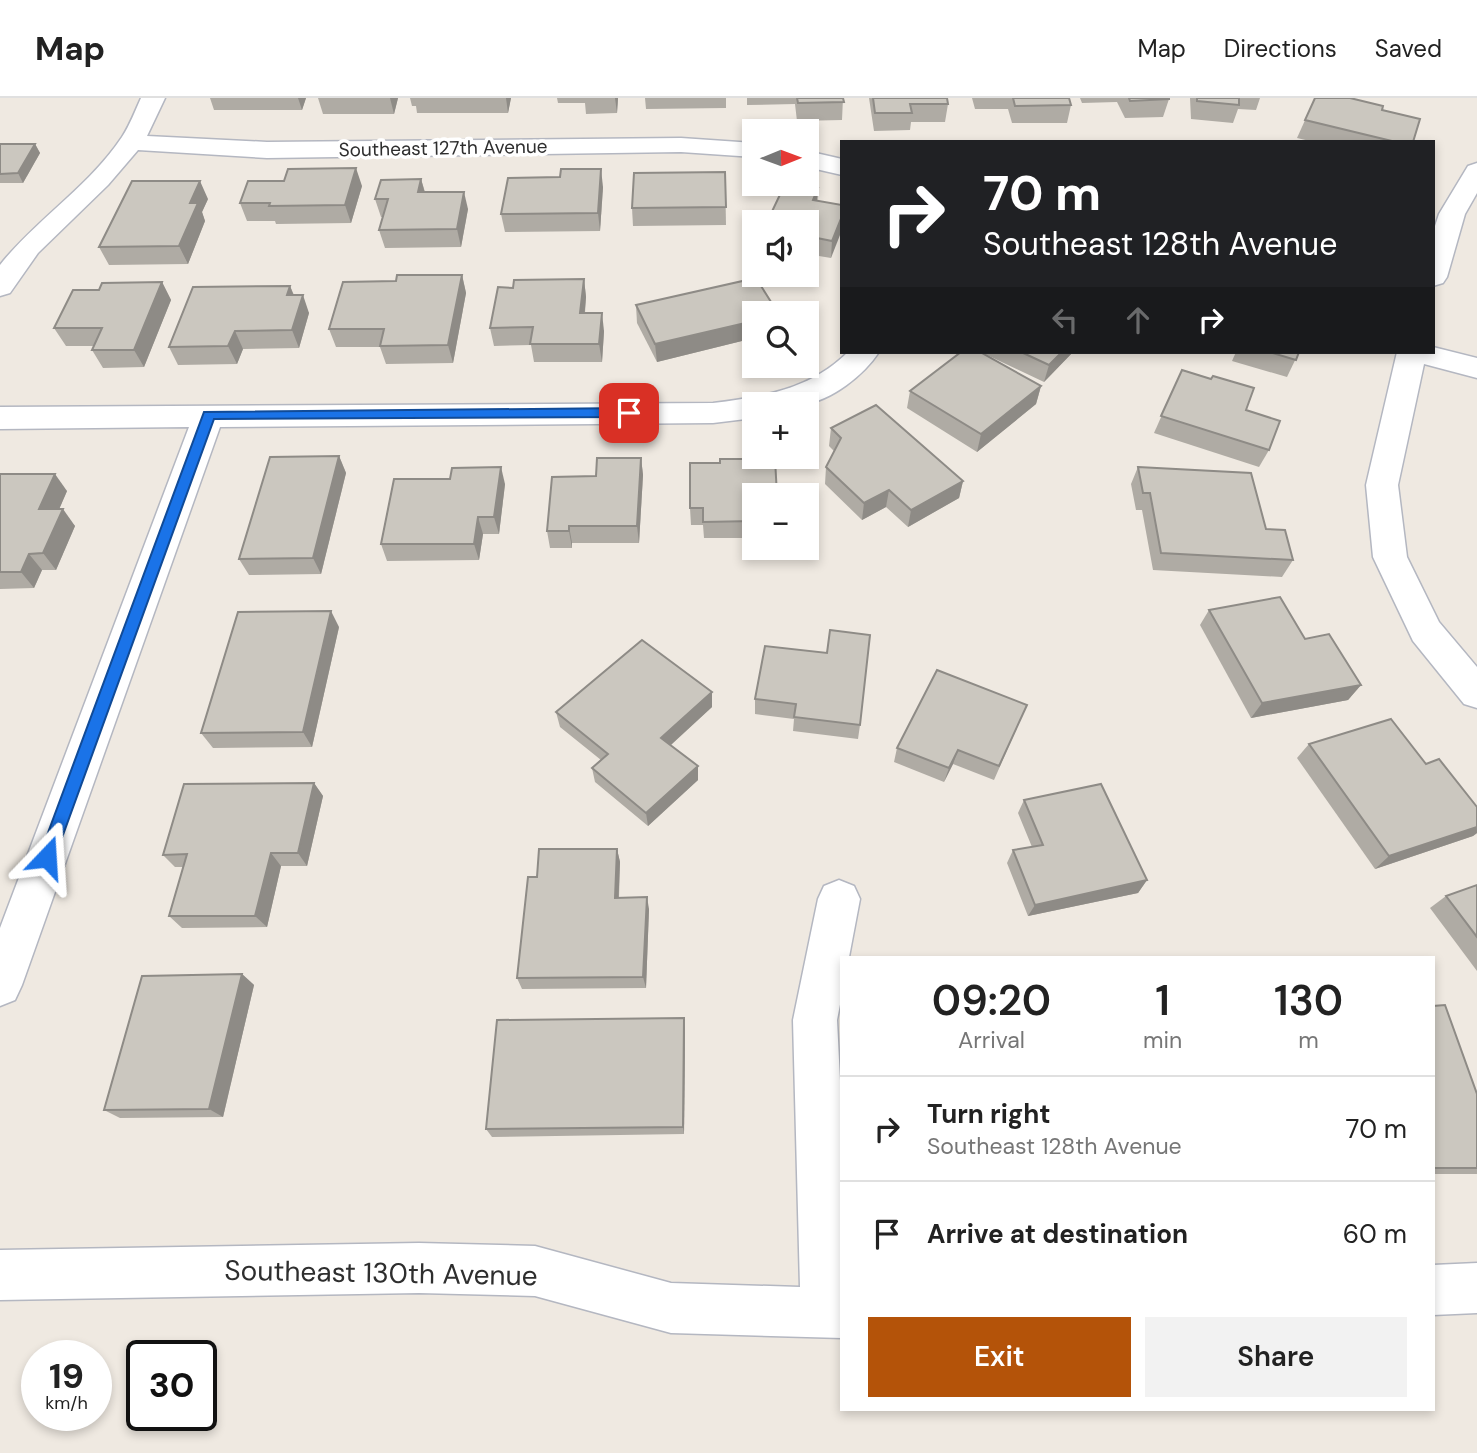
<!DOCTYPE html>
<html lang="en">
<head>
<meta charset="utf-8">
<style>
	body { margin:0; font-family:"DM Sans",sans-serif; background:#f2f2f2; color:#222; height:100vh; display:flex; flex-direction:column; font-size:26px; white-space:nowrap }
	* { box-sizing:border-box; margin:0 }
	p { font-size:23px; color:#767676 }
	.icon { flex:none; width:38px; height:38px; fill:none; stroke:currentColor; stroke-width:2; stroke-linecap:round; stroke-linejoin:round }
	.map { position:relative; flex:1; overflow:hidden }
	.sheet { position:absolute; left:840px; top:858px; width:595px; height:455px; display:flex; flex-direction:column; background:#fff; border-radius:0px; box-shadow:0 4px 10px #0003 }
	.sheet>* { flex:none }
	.guide { position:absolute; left:840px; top:42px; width:595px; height:214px; border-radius:0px; box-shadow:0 4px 10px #0003; background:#202124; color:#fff; overflow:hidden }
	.needle { width:46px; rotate:89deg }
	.fabs { position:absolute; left:742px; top:21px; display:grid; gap:14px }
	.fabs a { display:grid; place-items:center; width:77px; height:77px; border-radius:0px; background:#fff; box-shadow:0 4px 10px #0003; font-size:35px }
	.speed { position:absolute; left:21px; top:1242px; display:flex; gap:14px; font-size:35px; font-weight:700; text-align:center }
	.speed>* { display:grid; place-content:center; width:91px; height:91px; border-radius:50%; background:#fff; box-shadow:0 4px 10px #0003; line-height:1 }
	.speed small { font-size:18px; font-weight:400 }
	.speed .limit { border:4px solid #111; border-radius:10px; background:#fff; color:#111 }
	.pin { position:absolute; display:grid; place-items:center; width:60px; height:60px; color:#fff; margin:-30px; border-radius:14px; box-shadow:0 4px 10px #0006 }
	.me { position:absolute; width:77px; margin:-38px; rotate:20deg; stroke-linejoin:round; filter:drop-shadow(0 0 5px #0008) }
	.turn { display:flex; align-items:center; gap:24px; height:147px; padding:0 28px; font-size:32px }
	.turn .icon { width:91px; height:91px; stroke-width:2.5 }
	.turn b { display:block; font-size:49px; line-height:60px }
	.lanes { display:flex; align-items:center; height:66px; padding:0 28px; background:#0003; justify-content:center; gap:35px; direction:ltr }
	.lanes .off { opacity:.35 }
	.eta { display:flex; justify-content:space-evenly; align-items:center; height:119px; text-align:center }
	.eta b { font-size:42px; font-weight:600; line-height:49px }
	.button { display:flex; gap:14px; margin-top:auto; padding:14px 28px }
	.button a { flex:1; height:80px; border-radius:0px; background:#b45309; color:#fff; font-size:28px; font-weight:600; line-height:80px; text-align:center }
	.button a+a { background:#f2f2f2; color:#222 }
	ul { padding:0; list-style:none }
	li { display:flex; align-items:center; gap:21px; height:105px; padding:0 28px; border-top:2px solid #e0e0e0 }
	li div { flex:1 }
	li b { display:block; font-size:26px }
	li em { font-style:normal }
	header { display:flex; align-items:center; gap:42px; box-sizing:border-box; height:98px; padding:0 35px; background:#fff; border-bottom:2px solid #e0e0e0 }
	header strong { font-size:33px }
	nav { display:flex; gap:38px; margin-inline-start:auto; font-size:24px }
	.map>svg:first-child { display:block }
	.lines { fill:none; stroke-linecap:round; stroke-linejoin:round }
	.minor-casing { stroke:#b4b7c1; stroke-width:3 }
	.minor { fill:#fff; fill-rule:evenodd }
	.wall { fill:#afaba4 }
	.shaded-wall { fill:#8e8b86 }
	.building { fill:#cbc7bf; stroke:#8e8b86; stroke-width:2 }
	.route { fill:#1a73e8; stroke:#114b97; stroke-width:2 }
	.labels { text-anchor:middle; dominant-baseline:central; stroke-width:7; stroke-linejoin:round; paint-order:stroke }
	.far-street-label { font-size:19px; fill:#2e2e2e; stroke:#fff }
	.near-street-label { font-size:28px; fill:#2e2e2e; stroke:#fff }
</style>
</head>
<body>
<header>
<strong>Map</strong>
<nav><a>Map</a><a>Directions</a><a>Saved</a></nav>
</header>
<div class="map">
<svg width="1477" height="1355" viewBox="0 0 1477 1355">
	<rect width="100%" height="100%" fill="#efe9e1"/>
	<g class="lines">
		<g class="minor-casing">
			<g id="minor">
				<path d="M 141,0 L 165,0 L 147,38 L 267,44 L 681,40 L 754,45 L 754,59 L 681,54 L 267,60 L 138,52 L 108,87 L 38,155 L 10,195 L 0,198 L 0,167 L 4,162 C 40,119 90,87 122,39 C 130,27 135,13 141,0 Z"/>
				<path d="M 807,53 L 842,61 L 842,77 L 807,69 Z"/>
				<path d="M 1477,65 L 1477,95 L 1465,116 L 1447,179 L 1443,185 L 1433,188 L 1433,134 L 1439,116 L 1468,68 Z"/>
				<path d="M 1433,249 L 1477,260 L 1477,280 L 1424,266 L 1398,387 L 1407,459 L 1439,524 L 1477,569 L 1477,610 L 1464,606 L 1413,543 L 1373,459 L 1366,387 L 1397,254 L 1433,254 Z"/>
				<path d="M 848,254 L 879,254 C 864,277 831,303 804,306 C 788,308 770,306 754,306 L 754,320 L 713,325 L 220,329 L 22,887 L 15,902 L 0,908 L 0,830 L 189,329 L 0,331 L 0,309 L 713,305 C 762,299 810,292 848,254 Z"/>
				<path d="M 839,782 L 854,788 L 860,801 L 849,859 L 842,859 L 842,896 L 837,922 L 842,1023 L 842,1240 L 671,1235 L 535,1198 L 419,1195 L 0,1202 L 0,1152 L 419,1145 L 535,1148 L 671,1185 L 800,1189 L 793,922 L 818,801 L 824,788 Z"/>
				<path d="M 1477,1165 L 1477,1215 L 1433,1217 L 1433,1167 Z"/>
			</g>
		</g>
		<use href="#minor" class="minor"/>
	</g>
	<g class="wall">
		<path d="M 210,0 L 306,0 L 302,12 L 214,12 Z"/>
		<path d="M 318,0 L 398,0 L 394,16 L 323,16 Z"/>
		<path d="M 410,0 L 511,0 L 508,15 L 417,15 L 416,8 L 412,8 Z"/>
		<path d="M 540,0 L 618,0 L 617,15 L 586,16 L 585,5 L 558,5 L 557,0 Z"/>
		<path d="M 645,0 L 726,0 L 726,10 L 646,11 Z"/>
		<path d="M 747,0 L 843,0 L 842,22 L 797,23 L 795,6 L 747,7 Z"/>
		<path d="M 869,0 L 947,0 L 948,6 L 945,24 L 911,24 L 910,32 L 874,33 Z"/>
		<path d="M 972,0 L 1069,0 L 1071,7 L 1067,25 L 1012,25 L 1008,11 L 975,11 Z"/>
		<path d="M 1080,0 L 1169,0 L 1169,1 L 1163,19 L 1125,20 L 1117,4 L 1082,5 Z"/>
		<path d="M 1190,0 L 1260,0 L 1256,12 L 1238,11 L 1233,25 L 1191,21 Z"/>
		<path d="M 1315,0 L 1382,12 L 1413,44 L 1314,44 L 1297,40 Z"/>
		<path d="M 0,46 L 35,46 L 40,55 L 23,85 L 0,85 Z"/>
		<path d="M 725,74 L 726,127 L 633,128 L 632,110 Z"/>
		<path d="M 421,81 L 425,94 L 468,111 L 461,149 L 385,150 L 379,132 L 383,119 L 381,119 L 375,101 Z"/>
		<path d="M 362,88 L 351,125 L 276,126 L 275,123 L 247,123 L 240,105 Z"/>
		<path d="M 603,89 L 600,133 L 505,134 L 501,116 Z"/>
		<path d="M 818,90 L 817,103 L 842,107 L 831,160 L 807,156 L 807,124 Z"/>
		<path d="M 208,101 L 202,114 L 205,123 L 188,166 L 109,167 L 99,149 Z"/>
		<path d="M 462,177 L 466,195 L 453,265 L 386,266 L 380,249 L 336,249 L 329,231 L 396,183 Z"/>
		<path d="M 584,181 L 586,199 L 585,215 L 604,233 L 602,264 L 534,264 L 531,247 L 494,248 L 490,230 L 513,190 Z"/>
		<path d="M 162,184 L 171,202 L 144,269 L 103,270 L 92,252 L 94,248 L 66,248 L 54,230 L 99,192 Z"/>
		<path d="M 290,188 L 294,197 L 309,215 L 299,250 L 243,251 L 237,266 L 178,267 L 169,249 Z"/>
		<path d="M 636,207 L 754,215 L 754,240 L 657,264 L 637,225 Z"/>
		<path d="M 982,254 L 1073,254 L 1044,284 L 987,257 L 1041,288 L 1036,306 L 977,354 L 907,310 L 910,293 Z"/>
		<path d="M 1236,254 L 1299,254 L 1287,279 L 1232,263 Z"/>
		<path d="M 1182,272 L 1246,312 L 1269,352 L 1259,369 L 1154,335 Z"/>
		<path d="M 831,330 L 963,383 L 959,400 L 908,429 L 886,409 L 862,422 L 825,386 L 826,369 L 834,353 L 829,348 Z"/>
		<path d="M 339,358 L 346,375 L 321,476 L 249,477 L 239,461 Z"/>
		<path d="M 641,360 L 643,377 L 639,445 L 572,445 L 572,450 L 550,450 L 547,433 L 596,378 Z"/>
		<path d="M 1138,369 L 1266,431 L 1293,462 L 1282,479 L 1153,472 L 1142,412 L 1136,412 L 1131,386 Z"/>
		<path d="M 0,376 L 67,393 L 59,411 L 75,428 L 56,472 L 42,472 L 34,490 L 0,491 Z"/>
		<path d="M 505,386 L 499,436 L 483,436 L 479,462 L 387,463 L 381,446 Z"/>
		<path d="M 754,397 L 754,440 L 704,440 L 703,427 L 691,427 L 690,410 Z"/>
		<path d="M 1209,512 L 1305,541 L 1361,587 L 1348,602 L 1251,620 L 1200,527 Z"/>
		<path d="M 339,529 L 312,649 L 213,650 L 201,635 Z"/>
		<path d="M 765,548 L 860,627 L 858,641 L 793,633 L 794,621 L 755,616 L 755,601 Z"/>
		<path d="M 712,594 L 712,609 L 671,647 L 698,668 L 698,682 L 648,728 L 595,684 L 592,670 L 601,662 L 560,629 L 556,614 Z"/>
		<path d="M 1027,607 L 994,682 L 953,666 L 944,684 L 894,664 L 897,650 Z"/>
		<path d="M 1309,646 L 1426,666 L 1477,709 L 1477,735 L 1473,738 L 1375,771 L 1297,660 Z"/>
		<path d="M 314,685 L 323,698 L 307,768 L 281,768 L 267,829 L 182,830 L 169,818 L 184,769 L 175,769 L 163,757 Z"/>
		<path d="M 1024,702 L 1147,782 L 1138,795 L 1028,818 L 1007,765 L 1013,752 L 1032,749 L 1018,715 Z"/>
		<path d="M 617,751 L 620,764 L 619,800 L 649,811 L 646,890 L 522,891 L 517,880 L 537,779 Z"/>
		<path d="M 1477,787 L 1477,873 L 1430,810 L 1446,798 Z"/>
		<path d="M 242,876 L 254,887 L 223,1019 L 120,1020 L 104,1012 Z"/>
		<path d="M 1433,908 L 1477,996 L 1477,1076 L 1433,1076 Z"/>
		<path d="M 684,920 L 685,930 L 684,1036 L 492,1039 L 486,1031 Z"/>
	</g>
	<g class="shaded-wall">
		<path d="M 298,0 L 306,0 L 302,12 Z"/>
		<path d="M 390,0 L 398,0 L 394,16 Z"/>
		<path d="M 506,0 L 511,0 L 508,15 Z"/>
		<path d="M 615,0 L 618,0 L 617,15 Z"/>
		<path d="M 35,46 L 40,55 L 23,85 L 18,75 Z"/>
		<path d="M 356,70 L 362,88 L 351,125 L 345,107 Z"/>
		<path d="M 601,71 L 603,89 L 600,133 L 598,115 Z"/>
		<path d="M 421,81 L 426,99 L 418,94 Z"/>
		<path d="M 200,83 L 208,101 L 202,114 L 205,123 L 188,166 L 179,148 L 190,105 Z"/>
		<path d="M 818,90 L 817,108 L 813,102 Z"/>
		<path d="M 464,94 L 468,111 L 461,149 L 457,131 Z"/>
		<path d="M 842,118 L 842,132 L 831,160 L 832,143 Z"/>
		<path d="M 462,177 L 466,195 L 453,265 L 448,247 Z"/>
		<path d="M 584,181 L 586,199 L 583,233 L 580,215 Z"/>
		<path d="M 162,184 L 171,202 L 144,269 L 134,252 Z"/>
		<path d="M 290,188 L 297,206 L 287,197 Z"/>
		<path d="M 303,197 L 309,215 L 299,250 L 292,232 Z"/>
		<path d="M 602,215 L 604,233 L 602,264 L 599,246 Z"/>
		<path d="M 754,223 L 754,240 L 657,264 L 655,246 Z"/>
		<path d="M 235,233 L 243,251 L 237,266 L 228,248 Z"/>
		<path d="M 1062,254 L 1073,254 L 1044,284 L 1049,267 Z"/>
		<path d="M 1041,288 L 1036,306 L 977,354 L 981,336 Z"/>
		<path d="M 339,358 L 346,375 L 321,476 L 313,460 Z"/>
		<path d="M 641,360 L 643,377 L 639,445 L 637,428 Z"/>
		<path d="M 501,369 L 505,386 L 499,436 L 494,419 Z"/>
		<path d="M 55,376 L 67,393 L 52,428 L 39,411 Z"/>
		<path d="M 963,383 L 959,400 L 908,429 L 911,412 Z"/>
		<path d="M 889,392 L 886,409 L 862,422 L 864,405 Z"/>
		<path d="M 63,411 L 75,428 L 56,472 L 43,455 Z"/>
		<path d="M 478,419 L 483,436 L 479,462 L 474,446 Z"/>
		<path d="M 569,428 L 572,445 L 572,450 L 569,433 Z"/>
		<path d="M 29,456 L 42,472 L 34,490 L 21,474 Z"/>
		<path d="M 331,513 L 339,529 L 312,649 L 303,634 Z"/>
		<path d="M 1361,587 L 1348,602 L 1251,620 L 1262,605 Z"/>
		<path d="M 712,594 L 712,609 L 663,654 L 661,640 Z"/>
		<path d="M 958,652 L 953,666 L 944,684 L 949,670 Z"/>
		<path d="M 698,668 L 698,682 L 648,728 L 646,715 Z"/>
		<path d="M 314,685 L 323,698 L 307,768 L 298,755 Z"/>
		<path d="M 1477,729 L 1477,735 L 1473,738 L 1375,771 L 1389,758 Z"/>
		<path d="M 617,751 L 620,764 L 618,812 L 615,800 Z"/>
		<path d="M 271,755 L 281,768 L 267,829 L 255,818 Z"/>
		<path d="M 1147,782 L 1138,795 L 1028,818 L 1035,807 Z"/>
		<path d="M 647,799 L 649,811 L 646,890 L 643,879 Z"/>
		<path d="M 242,876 L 254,887 L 223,1019 L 209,1011 Z"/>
		<path d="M 684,920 L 685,930 L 684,1036 L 683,1029 Z"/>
	</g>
	<g class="building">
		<path d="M 797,0 L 843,0 L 844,4 L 798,5 Z"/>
		<path d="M 873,0 L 947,0 L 948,6 L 910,6 L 912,15 L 875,15 Z"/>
		<path d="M 1013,0 L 1069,0 L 1071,7 L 1015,8 Z"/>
		<path d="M 1129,0 L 1169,0 L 1169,1 L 1130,3 Z"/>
		<path d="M 1197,0 L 1239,0 L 1239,7 L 1197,3 Z"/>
		<path d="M 1315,0 L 1350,0 L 1383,8 L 1382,12 L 1420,21 L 1413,44 L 1396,44 L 1305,22 Z"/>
		<path d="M 0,46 L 35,46 L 18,75 L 0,76 Z"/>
		<path d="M 356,70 L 345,107 L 269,108 L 270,105 L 240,105 L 248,83 L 284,83 L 288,71 Z"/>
		<path d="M 561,71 L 601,71 L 598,115 L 501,116 L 508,80 L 560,79 Z"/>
		<path d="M 725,74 L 726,109 L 632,110 L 634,75 Z"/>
		<path d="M 421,81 L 418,94 L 464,94 L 457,131 L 379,132 L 388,101 L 375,101 L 381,82 Z"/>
		<path d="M 132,83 L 200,83 L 190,105 L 198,105 L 179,148 L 99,149 Z"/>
		<path d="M 785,86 L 792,86 L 818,90 L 813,102 L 842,107 L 842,118 L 832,143 L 807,138 L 807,124 L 767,124 Z"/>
		<path d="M 397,177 L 462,177 L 448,247 L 380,248 L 384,231 L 329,231 L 343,184 L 396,183 Z"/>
		<path d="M 756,180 L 778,215 L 754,215 L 754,223 L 655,246 L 636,207 Z"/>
		<path d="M 584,181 L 580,215 L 602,215 L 599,246 L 530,246 L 533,229 L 490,230 L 498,189 L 513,190 L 514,182 Z"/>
		<path d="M 162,184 L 134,252 L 92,252 L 102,230 L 54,230 L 73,192 L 99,192 L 102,185 Z"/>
		<path d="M 290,188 L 287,197 L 303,197 L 292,232 L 235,233 L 228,248 L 169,249 L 193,189 Z"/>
		<path d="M 961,254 L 980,254 L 1041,288 L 981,336 L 910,293 Z"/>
		<path d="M 1021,254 L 1062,254 L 1049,267 Z"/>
		<path d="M 1269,254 L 1299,254 L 1296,262 Z"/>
		<path d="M 1182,272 L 1211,281 L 1213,278 L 1254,290 L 1246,312 L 1280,323 L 1269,352 L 1161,318 Z"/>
		<path d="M 876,307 L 963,383 L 911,412 L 889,392 L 864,405 L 826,369 L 841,340 L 831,330 Z"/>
		<path d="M 339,358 L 313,460 L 239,461 L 270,359 Z"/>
		<path d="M 597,360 L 641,360 L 637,428 L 569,428 L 569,433 L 547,433 L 552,379 L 596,378 Z"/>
		<path d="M 720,361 L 775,361 L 777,397 L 754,397 L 754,423 L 703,424 L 703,410 L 690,410 L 690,365 L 720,365 Z"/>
		<path d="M 501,369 L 494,419 L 478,419 L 474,446 L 381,446 L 394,381 L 450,381 L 452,370 Z"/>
		<path d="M 1138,369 L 1251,375 L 1266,431 L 1285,432 L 1293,462 L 1161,455 L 1150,395 L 1143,395 Z"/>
		<path d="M 0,376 L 55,376 L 39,411 L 63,411 L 43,455 L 29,456 L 21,474 L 0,474 Z"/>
		<path d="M 1280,499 L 1305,541 L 1329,536 L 1361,587 L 1262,605 L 1209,512 Z"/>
		<path d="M 331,513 L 303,634 L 201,635 L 238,514 Z"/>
		<path d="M 830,532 L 870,537 L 860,627 L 794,619 L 796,606 L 755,601 L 765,548 L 827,555 Z"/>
		<path d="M 642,542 L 712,594 L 661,640 L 698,668 L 646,715 L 592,670 L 608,656 L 556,614 Z"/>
		<path d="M 937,572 L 1027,607 L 999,668 L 958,652 L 949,670 L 897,650 Z"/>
		<path d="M 1391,621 L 1426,666 L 1439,661 L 1477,709 L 1477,729 L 1389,758 L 1309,646 Z"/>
		<path d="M 314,685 L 298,755 L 271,755 L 255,818 L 169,818 L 187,756 L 163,757 L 184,686 Z"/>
		<path d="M 1101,686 L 1147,782 L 1035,807 L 1013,752 L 1043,747 L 1024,702 Z"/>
		<path d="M 539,751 L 617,751 L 615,800 L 647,799 L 643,879 L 517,880 L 528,779 L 537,779 Z"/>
		<path d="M 1477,787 L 1477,839 L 1446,798 Z"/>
		<path d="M 242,876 L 209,1011 L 104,1012 L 142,878 Z"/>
		<path d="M 1445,907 L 1477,996 L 1477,1070 L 1433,1070 L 1433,908 Z"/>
		<path d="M 684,920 L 683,1029 L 486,1031 L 497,922 Z"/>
	</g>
	<path class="route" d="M 629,310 L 635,315 L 629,319 L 214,321 L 55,759 L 53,764 L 47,766 L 41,764 L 39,759 L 204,314 Z"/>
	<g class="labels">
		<g class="far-street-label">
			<text transform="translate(443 50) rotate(-1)">Southeast 127th Avenue</text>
		</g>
		<g class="near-street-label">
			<text transform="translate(381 1175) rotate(1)">Southeast 130th Avenue</text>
		</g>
	</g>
</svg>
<div class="fabs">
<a><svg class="needle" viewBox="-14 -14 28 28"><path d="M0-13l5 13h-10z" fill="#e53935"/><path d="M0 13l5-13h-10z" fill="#767676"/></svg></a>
<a><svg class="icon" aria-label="sound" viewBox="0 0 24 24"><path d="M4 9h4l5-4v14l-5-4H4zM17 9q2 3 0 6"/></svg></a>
<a><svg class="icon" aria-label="search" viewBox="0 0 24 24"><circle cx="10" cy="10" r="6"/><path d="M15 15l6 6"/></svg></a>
<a>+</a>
<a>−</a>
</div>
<div class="speed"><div>19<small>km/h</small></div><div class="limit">30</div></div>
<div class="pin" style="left:629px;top:315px;background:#d93025"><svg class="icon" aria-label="arrive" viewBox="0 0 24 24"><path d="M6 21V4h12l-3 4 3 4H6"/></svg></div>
<svg class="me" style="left:47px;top:759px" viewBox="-20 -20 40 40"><path d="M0-17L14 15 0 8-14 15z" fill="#1a73e8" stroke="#fff" stroke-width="4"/></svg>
<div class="guide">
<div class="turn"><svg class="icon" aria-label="right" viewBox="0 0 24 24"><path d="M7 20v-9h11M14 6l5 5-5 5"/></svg><div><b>70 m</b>Southeast 128th Avenue</div></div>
<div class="lanes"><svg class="icon off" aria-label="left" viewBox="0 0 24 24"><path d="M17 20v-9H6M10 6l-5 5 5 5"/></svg><svg class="icon off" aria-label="ahead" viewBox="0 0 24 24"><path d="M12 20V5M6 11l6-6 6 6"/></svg><svg class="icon" aria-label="right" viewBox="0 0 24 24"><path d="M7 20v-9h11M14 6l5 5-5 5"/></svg></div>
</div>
<section class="sheet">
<div class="eta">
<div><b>09:20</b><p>Arrival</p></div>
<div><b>1</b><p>min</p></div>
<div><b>130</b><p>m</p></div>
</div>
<ul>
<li><svg class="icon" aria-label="right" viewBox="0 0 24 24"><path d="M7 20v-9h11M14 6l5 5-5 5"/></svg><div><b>Turn right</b><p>Southeast 128th Avenue</p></div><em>70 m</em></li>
<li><svg class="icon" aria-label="arrive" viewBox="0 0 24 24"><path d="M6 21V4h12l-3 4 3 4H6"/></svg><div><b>Arrive at destination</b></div><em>60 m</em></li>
</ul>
<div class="button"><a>Exit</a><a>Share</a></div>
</section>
</div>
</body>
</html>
